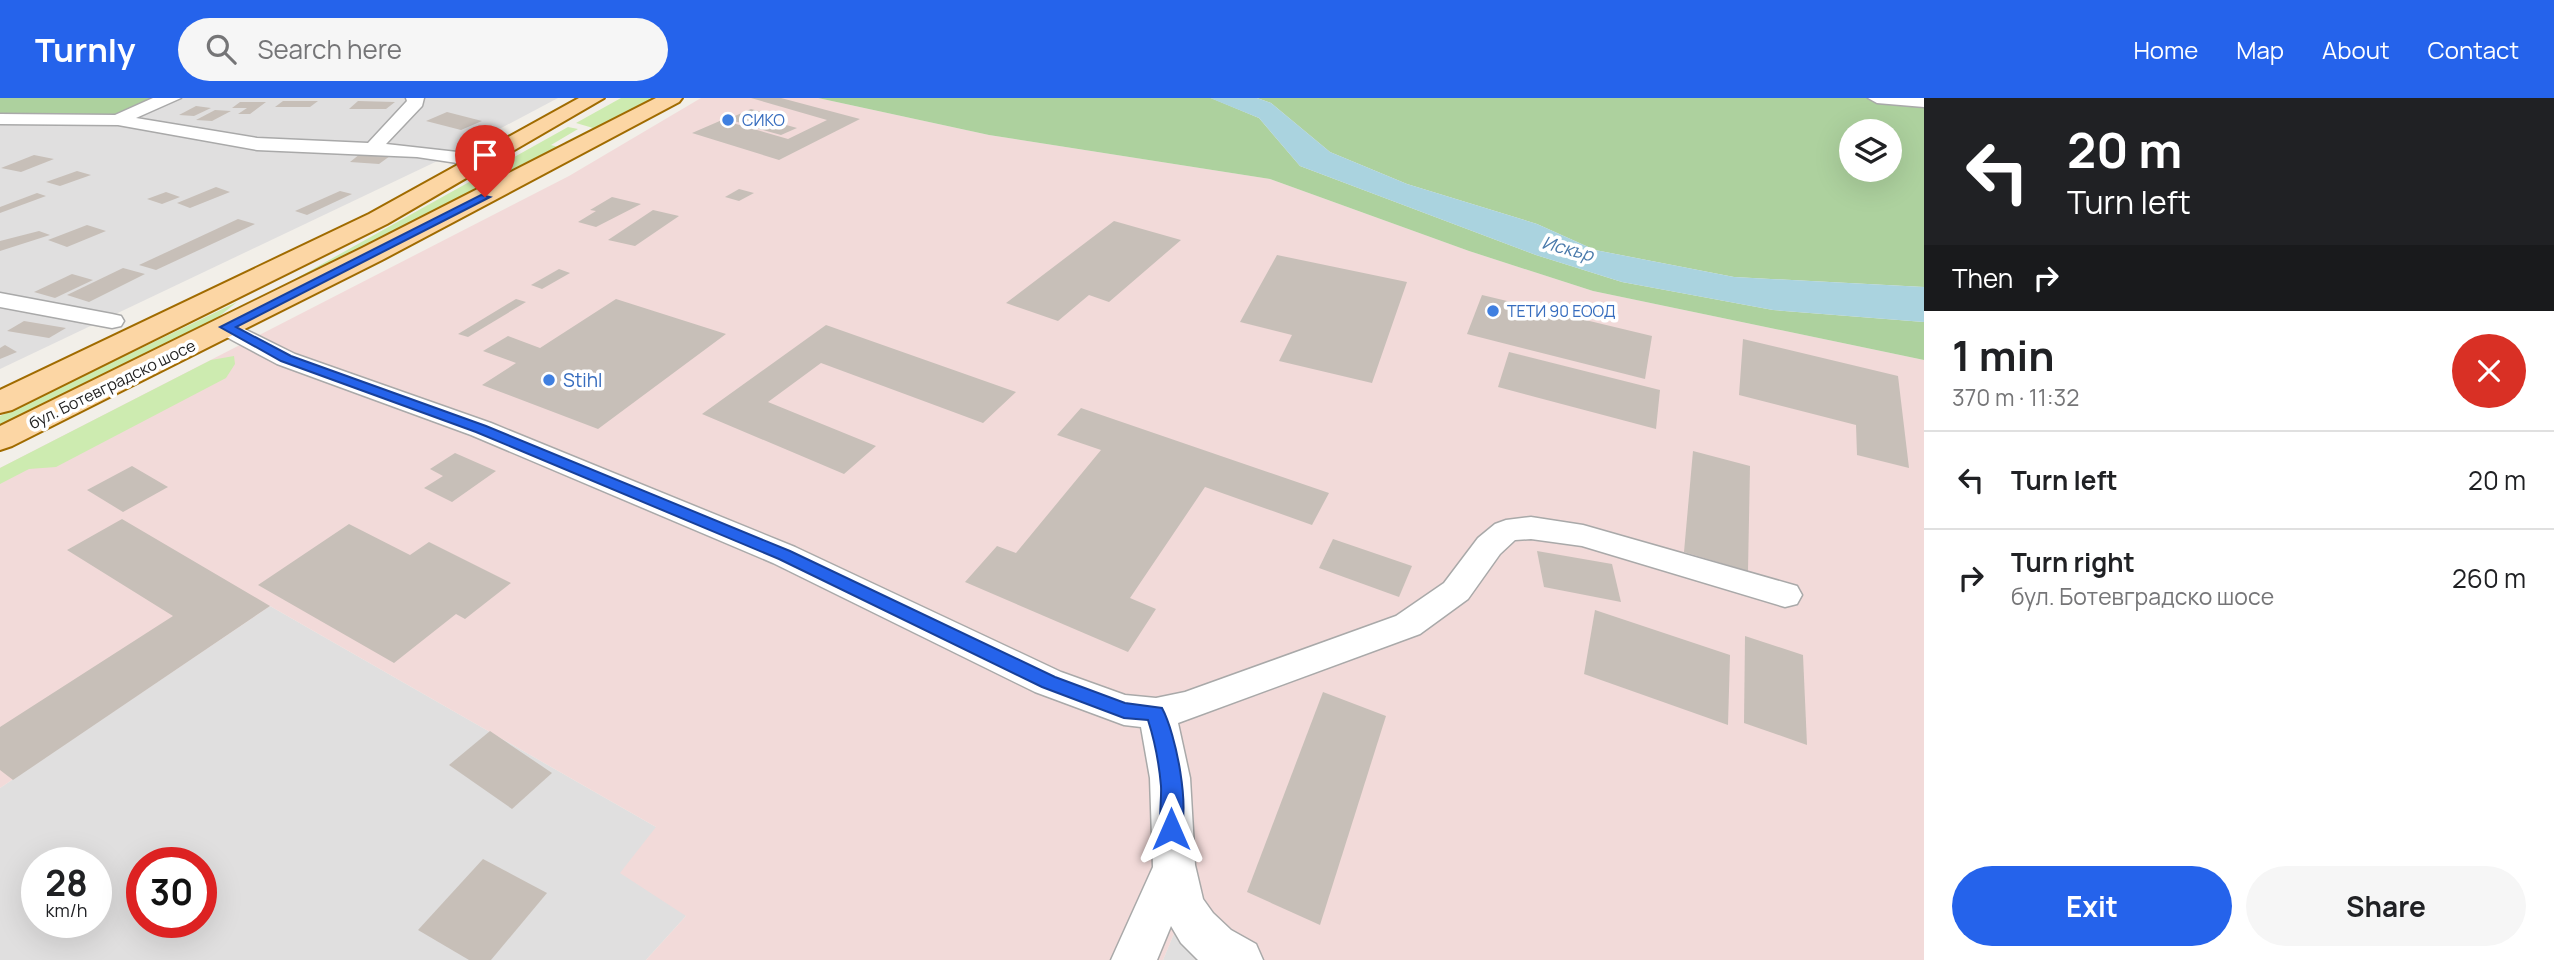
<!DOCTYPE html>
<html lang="en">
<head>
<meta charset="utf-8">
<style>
	body { margin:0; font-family:Manrope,sans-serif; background:#f6f6f6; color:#202124; height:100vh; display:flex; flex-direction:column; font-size:26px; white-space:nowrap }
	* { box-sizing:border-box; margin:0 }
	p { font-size:23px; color:#757577 }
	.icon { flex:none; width:38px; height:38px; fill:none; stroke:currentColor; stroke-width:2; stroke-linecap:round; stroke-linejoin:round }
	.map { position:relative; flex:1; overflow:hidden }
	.sheet { display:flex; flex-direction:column; background:#fff; width:630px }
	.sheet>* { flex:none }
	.banner { background:#202124; color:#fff; overflow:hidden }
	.fabs { position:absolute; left:1839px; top:21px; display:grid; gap:14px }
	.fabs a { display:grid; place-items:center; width:63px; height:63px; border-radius:50%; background:#fff; box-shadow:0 7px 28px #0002; font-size:35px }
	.speed { position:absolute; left:21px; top:749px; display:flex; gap:14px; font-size:35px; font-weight:700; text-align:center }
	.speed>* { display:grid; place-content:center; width:91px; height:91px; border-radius:50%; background:#fff; box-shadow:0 7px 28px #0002; line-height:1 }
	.speed small { font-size:18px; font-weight:400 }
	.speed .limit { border:10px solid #d22; background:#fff; color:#111 }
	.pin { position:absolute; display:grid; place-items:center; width:60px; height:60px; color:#fff; margin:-72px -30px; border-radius:50% 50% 50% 0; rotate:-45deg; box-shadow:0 0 7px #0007 }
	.pin .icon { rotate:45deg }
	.me { position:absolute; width:77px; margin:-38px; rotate:0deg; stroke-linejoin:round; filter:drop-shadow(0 0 5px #0008) }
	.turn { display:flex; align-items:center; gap:24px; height:147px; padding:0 28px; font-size:32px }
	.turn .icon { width:91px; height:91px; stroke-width:2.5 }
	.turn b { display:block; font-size:49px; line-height:60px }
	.then { display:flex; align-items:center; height:66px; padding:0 28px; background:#0003; gap:14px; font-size:26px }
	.round { display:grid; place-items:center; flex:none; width:74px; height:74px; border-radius:37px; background:#f6f6f6 }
	.overview { display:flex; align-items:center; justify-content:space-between; height:119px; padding:0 28px }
	h1 { font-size:42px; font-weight:700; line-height:52px }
	.button { display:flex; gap:14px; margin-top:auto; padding:14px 28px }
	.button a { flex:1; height:80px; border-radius:42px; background:#2563eb; color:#fff; font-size:28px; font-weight:700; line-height:80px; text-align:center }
	.button a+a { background:#f6f6f6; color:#202124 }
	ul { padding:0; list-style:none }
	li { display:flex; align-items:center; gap:21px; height:98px; padding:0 28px; border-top:2px solid #e0e0e0 }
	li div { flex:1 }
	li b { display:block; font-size:26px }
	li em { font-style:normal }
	header { display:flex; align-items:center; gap:42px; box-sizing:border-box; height:98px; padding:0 35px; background:#2563eb; color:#fff }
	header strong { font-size:33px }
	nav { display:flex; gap:38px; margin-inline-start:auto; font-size:24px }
	.search { width:490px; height:63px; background:#f6f6f6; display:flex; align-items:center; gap:18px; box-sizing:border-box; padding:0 24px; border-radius:38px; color:#757577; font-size:26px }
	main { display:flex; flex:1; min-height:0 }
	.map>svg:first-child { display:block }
	.residential { fill:#e0dfdf; fill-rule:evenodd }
	.commercial { fill:#f2dad9 }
	.grass { fill:#cdebb0 }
	.forest { fill:#add19e; fill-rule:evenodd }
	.water { fill:#aad3df }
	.building { fill:#c7bfb8 }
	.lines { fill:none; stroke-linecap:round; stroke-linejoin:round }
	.street-casing { stroke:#a9a9a9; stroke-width:3 }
	.primary-casing { stroke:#a06b00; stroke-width:4 }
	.street { fill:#fff; fill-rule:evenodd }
	.primary { fill:#fcd6a4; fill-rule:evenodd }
	.route { fill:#2563eb; stroke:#184099; stroke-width:2 }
	.shop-dot { fill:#3f7fe0; stroke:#fff; stroke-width:2.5 }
	.labels { text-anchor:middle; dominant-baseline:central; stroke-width:7; stroke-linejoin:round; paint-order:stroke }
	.far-shop-label { font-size:16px; fill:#366cbe; stroke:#fff; text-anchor:start }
	.far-street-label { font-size:16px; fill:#222; stroke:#fff }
	.far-water-label { font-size:18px; font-style:italic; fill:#4a7aab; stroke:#fff }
	.shop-label { font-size:19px; fill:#366cbe; stroke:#fff; text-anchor:start }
</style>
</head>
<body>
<header>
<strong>Turnly</strong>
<div class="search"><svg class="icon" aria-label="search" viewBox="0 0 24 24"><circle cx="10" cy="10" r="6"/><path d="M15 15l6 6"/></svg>Search here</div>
<nav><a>Home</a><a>Map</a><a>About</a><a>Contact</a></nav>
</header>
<main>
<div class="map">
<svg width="1924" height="862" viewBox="0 0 1924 862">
	<rect width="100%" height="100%" fill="#f2efe9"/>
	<g class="residential">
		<path d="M 172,0 L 558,0 L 450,57 L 0,271 L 0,21 Z"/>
		<path d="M 270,508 L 656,729 L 686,818 L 646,862 L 0,862 L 0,690 ZM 37,765 L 96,765 L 96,824 L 37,824 ZM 142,765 L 201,765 L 201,824 L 142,824 Z"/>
		<path d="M 1175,833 L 1232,862 L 1163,862 Z"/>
	</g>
	<path class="commercial" d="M 701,0 L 818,0 L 989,37 L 1270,81 L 1469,153 L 1593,193 L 1924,262 L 1924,862 L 1232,862 L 1175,833 L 1163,862 L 646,862 L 686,818 L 620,775 L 656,729 L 270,508 L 0,690 L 0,370 L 569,78 Z"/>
	<g class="grass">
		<path d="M 621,0 L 655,0 L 569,46 L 565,44 L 593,30 L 576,25 Z"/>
		<path d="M 568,29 L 578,31 L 551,47 L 562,50 L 270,195 Z"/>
		<path d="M 237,204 L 211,225 L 0,328 L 0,318 Z"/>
		<path d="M 234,258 L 235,266 L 226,280 L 56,369 L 29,371 L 0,386 L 0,370 L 211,262 Z"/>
	</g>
	<g class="forest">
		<path d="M 0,0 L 172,0 L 118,22 L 0,21 Z"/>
		<path d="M 818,0 L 1211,0 L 1259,20 L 1300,68 L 1536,157 L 1622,184 L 1773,212 L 1924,224 L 1924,262 L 1593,193 L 1469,153 L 1270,81 L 989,37 Z"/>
		<path d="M 1257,0 L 1924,0 L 1924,189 L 1734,179 L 1595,152 L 1537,126 L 1407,86 L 1330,54 L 1271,5 ZM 1852,33 L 1890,33 L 1890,72 L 1852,72 Z"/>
	</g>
	<path class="water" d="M 1210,0 L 1257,0 L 1271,5 L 1330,54 L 1407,86 L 1537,126 L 1595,152 L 1734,179 L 1924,189 L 1924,224 L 1773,212 L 1622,184 L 1536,157 L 1300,68 L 1259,20 Z"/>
	<g class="building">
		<path d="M 751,0 L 781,0 L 860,21 L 779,62 L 692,35 L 722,22 L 788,41 L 827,22 Z"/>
		<path d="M 283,3 L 318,3 L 310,9 L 275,9 Z"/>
		<path d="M 358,3 L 395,4 L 386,11 L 349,11 Z"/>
		<path d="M 240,4 L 266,4 L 250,16 L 238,16 L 247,10 L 232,10 Z"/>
		<path d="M 196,8 L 211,10 L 194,18 L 179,17 Z"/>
		<path d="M 751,11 L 766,15 L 744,26 L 728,21 Z"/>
		<path d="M 215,12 L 231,13 L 212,23 L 196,22 Z"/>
		<path d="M 447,14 L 482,23 L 461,32 L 426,23 Z"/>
		<path d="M 765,21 L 797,30 L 781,37 L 749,28 Z"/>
		<path d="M 360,56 L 390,58 L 379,66 L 350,64 Z"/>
		<path d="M 34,57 L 54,61 L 21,74 L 1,70 Z"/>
		<path d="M 77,73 L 91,77 L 60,88 L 46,84 Z"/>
		<path d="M 216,89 L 230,94 L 190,110 L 177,105 Z"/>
		<path d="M 739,91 L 754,95 L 739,103 L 725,99 Z"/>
		<path d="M 340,93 L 352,96 L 307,117 L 295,113 Z"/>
		<path d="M 166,94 L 180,99 L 162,106 L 147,101 Z"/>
		<path d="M 37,95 L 46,98 L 0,115 L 0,109 Z"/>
		<path d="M 612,99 L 641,106 L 596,129 L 578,124 L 596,113 L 590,112 Z"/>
		<path d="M 653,112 L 679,118 L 635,148 L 608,142 Z"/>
		<path d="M 238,121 L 255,126 L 156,172 L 139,167 Z"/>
		<path d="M 1114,123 L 1181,142 L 1109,204 L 1089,197 L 1058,223 L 1006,205 Z"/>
		<path d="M 87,127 L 106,133 L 67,149 L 48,142 Z"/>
		<path d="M 39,133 L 50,137 L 0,153 L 0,143 Z"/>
		<path d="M 1277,157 L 1407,184 L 1372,285 L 1279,263 L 1292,237 L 1240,224 Z"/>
		<path d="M 123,170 L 145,176 L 89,204 L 67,197 Z"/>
		<path d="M 559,171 L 570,175 L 542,191 L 531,187 Z"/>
		<path d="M 72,176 L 93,182 L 55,200 L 34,194 Z"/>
		<path d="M 1482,197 L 1652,238 L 1645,281 L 1467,236 Z"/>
		<path d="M 516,201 L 526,204 L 468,239 L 458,236 Z"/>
		<path d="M 616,201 L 726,236 L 598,331 L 482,287 L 516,265 L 483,253 L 508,238 L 540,250 Z"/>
		<path d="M 24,223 L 66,230 L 49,240 L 7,233 Z"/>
		<path d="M 826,227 L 1016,294 L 983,325 L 821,265 L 768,304 L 876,348 L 844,376 L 702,316 Z"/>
		<path d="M 1743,241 L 1898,278 L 1909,370 L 1857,357 L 1856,327 L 1739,297 Z"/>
		<path d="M 5,247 L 17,254 L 0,261 L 0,250 Z"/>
		<path d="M 1509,254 L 1660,292 L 1656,331 L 1498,289 Z"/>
		<path d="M 1081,310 L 1329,395 L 1312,427 L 1205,389 L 1130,500 L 1156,511 L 1128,554 L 965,484 L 997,448 L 1016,455 L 1101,352 L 1057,337 Z"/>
		<path d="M 1693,353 L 1750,368 L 1748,473 L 1684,454 Z"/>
		<path d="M 455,355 L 496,373 L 452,404 L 424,390 L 443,378 L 430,371 Z"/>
		<path d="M 132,368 L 168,389 L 123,414 L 87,392 Z"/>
		<path d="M 122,421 L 270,508 L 13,682 L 0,672 L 0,629 L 173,518 L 67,452 Z"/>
		<path d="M 349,426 L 410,457 L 429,444 L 511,485 L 465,521 L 456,516 L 394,565 L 258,487 Z"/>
		<path d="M 1333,441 L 1412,468 L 1399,499 L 1319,470 Z"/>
		<path d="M 1537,453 L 1612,466 L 1621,504 L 1544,489 Z"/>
		<path d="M 1595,512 L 1730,557 L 1728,627 L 1584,576 Z"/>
		<path d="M 1745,538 L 1803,557 L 1807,647 L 1744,625 Z"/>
		<path d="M 1323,594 L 1386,618 L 1320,827 L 1247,794 Z"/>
		<path d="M 490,633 L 552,675 L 512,711 L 449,667 Z"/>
		<path d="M 483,761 L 547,795 L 491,862 L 469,862 L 418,832 Z"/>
	</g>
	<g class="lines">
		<g class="street-casing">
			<g id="street">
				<path d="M 153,0 L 181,0 L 136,20 L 257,40 L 368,45 L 407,3 L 406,0 L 424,0 L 422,8 L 386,46 L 484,57 L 494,63 L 484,69 L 417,59 L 257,52 L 118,27 L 0,26 L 0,16 L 115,17 Z"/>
				<path d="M 1868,0 L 1924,0 L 1924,9 L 1877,5 Z"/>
				<path d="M 0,195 L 112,216 L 121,218 L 124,223 L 121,228 L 112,230 L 0,209 Z"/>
				<path d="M 226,222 L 295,256 L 491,325 L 795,449 L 1061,574 L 1125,597 L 1156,600 L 1185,594 L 1396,518 L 1444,485 L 1478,440 L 1495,426 L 1506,422 L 1531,419 L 1583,427 L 1797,488 L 1802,497 L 1797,506 L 1785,509 L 1582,448 L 1531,441 L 1515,442 L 1500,456 L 1468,501 L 1420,536 L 1178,625 L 1190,680 L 1195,767 L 1203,801 L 1213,815 L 1231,832 L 1256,846 L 1263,862 L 1198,862 L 1181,845 L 1171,828 L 1157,862 L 1111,862 L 1153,769 L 1150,680 L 1141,629 L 1124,627 L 1035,594 L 773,465 L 471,337 L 277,266 L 217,234 L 214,229 L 217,224 Z"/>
			</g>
		</g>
		<g class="primary-casing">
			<g id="primary">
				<path d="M 579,0 L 604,0 L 387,126 L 12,312 L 0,315 L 0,292 L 369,116 Z"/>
				<path d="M 656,0 L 682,0 L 679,4 L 382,162 L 12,348 L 0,352 L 0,328 L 362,150 Z"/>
			</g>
		</g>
		<use href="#street" class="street"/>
		<use href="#primary" class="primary"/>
	</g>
	<path class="route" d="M 481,97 L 490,99 L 236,229 L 291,258 L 486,328 L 790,453 L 1055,579 L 1125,605 L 1162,610 C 1176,636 1191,711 1179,738 L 1171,741 L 1164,738 C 1157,723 1162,704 1161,688 C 1159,665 1155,644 1148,622 L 1124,620 L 1042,589 L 779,461 L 476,334 L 281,263 L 220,229 Z"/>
	<g class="shop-dot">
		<circle cx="728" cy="22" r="7"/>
		<circle cx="1493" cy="213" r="7"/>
		<circle cx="549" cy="282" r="7"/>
	</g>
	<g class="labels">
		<g class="far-shop-label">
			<text x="742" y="22">СИКО</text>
			<text x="1507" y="213">ТЕТИ 90 ЕООД</text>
		</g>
		<g class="far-street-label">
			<text transform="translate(112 286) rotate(-26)">бул. Ботевградско шосе</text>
		</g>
		<g class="far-water-label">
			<text transform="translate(1568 150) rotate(15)">Искър</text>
		</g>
		<g class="shop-label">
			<text x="563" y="282">Stihl</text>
		</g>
	</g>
</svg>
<div class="fabs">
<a><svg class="icon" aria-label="layers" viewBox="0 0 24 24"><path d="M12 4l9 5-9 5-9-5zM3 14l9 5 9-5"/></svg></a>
</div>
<div class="speed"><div>28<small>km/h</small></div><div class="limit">30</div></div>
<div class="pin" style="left:485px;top:99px;background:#d93025"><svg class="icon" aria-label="arrive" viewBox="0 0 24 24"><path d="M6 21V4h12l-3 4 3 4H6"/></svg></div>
<svg class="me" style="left:1171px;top:731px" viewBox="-20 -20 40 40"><path d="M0-17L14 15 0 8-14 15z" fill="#2563eb" stroke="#fff" stroke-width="4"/></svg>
</div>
<section class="sheet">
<div class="banner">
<div class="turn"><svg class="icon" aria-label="left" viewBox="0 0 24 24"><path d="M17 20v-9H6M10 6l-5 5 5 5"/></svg><div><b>20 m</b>Turn left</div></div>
<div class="then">Then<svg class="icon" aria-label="right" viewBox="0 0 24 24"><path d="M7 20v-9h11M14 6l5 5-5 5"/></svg></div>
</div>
<div class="overview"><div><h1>1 min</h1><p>370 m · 11:32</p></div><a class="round" style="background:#d93025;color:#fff"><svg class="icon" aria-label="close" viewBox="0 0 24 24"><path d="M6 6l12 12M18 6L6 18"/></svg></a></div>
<ul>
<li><svg class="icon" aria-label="left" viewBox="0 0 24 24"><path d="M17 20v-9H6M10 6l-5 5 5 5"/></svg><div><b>Turn left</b></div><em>20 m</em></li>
<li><svg class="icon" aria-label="right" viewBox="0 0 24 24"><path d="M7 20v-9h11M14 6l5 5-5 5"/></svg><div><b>Turn right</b><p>бул. Ботевградско шосе</p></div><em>260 m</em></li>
</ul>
<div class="button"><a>Exit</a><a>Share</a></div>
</section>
</main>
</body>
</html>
